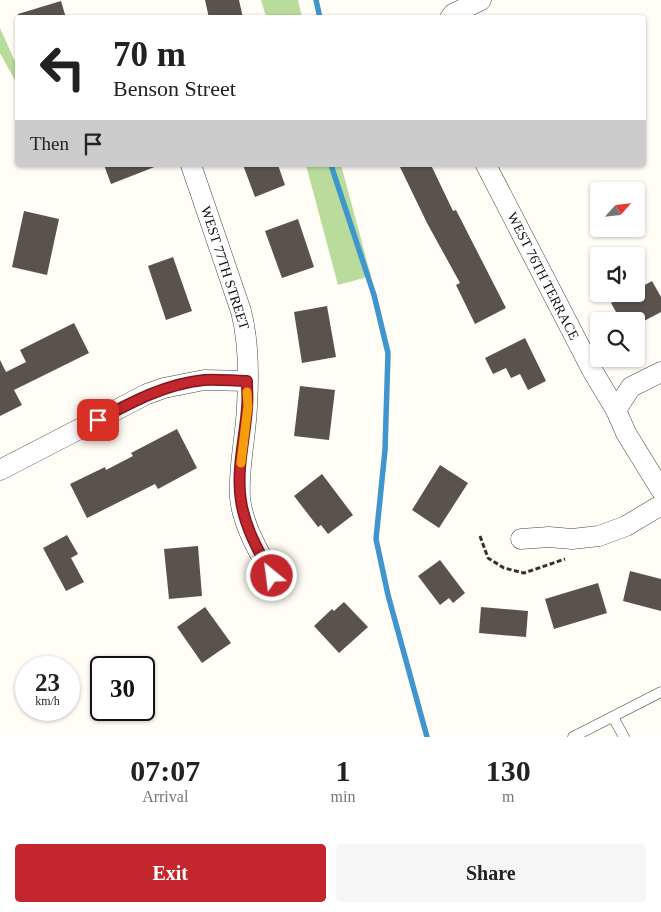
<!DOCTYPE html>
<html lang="en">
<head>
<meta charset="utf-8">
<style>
	body { margin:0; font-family:Georgia,serif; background:#f6f6f6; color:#222; height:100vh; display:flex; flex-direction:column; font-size:19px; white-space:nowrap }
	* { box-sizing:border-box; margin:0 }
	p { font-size:16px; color:#767676 }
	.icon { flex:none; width:28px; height:28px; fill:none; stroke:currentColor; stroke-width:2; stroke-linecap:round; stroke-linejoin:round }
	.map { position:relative; height:737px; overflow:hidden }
	.details { display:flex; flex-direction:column; background:#fff; flex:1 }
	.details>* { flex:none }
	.banner { position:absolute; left:15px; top:15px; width:631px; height:152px; border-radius:5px; box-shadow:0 1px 4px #0004; background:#fff; color:#222; overflow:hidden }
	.needle { width:32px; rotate:63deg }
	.fabs { position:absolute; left:590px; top:182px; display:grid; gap:10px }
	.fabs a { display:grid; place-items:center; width:55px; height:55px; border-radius:5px; background:#fff; box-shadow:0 1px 4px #0004; font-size:25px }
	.speed { position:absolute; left:15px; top:656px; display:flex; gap:10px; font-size:25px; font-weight:700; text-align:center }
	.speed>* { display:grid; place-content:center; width:65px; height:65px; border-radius:50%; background:#fff; box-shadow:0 1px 4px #0004; line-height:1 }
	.speed small { font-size:12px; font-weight:400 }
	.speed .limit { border:2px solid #111; border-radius:8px; background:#fff; color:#111 }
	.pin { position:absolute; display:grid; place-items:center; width:42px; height:42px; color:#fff; margin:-21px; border-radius:10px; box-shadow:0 2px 8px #0006 }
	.me { position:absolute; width:55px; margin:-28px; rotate:331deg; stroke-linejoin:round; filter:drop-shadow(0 0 4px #0008) }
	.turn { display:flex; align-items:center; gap:18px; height:105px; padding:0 15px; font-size:22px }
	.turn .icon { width:65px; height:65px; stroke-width:2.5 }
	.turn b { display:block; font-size:35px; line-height:42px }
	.then { display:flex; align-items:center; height:48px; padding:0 15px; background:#0003; gap:10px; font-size:19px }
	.eta { display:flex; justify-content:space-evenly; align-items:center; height:85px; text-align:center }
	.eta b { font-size:30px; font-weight:700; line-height:35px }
	.primary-button { display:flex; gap:10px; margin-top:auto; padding:10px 15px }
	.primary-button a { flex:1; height:58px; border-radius:5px; background:#c4262e; color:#fff; font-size:20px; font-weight:700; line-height:58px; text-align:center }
	.primary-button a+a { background:#f6f6f6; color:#222 }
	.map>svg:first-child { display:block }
	.forest { fill:#b9dc9c }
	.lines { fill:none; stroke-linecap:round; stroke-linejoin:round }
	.stream { stroke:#3f96cf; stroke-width:5.5 }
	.building { fill:#5a524d }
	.lane-casing { stroke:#444; stroke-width:11 }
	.street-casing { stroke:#444; stroke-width:21 }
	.path { stroke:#333; stroke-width:3; stroke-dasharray:5 2.5; stroke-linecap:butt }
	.lane { stroke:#fff; stroke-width:10 }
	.street { stroke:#fff; stroke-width:20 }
	.route-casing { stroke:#7f191e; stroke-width:12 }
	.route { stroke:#c4262e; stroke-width:9 }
	.slow { stroke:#f59e0b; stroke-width:9 }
	.labels { text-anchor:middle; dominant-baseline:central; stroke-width:5; stroke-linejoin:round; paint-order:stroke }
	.street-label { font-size:14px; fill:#111; stroke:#fff }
</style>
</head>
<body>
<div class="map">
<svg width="661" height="737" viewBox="0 0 661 737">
	<rect width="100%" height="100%" fill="#fffdf5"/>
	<g class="forest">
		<path d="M 261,0 L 298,0 L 302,17 L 266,17 Z"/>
		<path d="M 0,28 L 17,66 L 17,84 L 0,53 Z"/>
		<path d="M 306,165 L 341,165 L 371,276 L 338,285 Z"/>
	</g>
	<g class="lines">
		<g class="stream">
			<path d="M 316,0 L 320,18"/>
			<path d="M 331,165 L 374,295 L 388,353 L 385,450 L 376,539 L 388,595 L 427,737"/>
		</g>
	</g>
	<g class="building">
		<path d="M 205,0 L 239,0 L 243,18 L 209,18 Z"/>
		<path d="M 61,1 L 66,18 L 19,18 L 18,14 Z"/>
		<path d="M 104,165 L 157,165 L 157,166 L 111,184 Z"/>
		<path d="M 243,165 L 278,165 L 285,185 L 255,197 Z"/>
		<path d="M 399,165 L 431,165 L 453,211 L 456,210 L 506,308 L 475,324 L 456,285 L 460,283 L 427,223 Z"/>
		<path d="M 24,211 L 59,219 L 47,275 L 12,267 Z"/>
		<path d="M 298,219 L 314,267 L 282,278 L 265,231 Z"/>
		<path d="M 173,257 L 192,311 L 166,320 L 148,266 Z"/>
		<path d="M 652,281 L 661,297 L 661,312 L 644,321 L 621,321 L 611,303 L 629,294 L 636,294 L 636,290 Z"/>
		<path d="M 327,306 L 336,357 L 302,363 L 294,312 Z"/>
		<path d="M 74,323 L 89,353 L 14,390 L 22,405 L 0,416 L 0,360 L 6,372 L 26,362 L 20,350 Z"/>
		<path d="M 525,338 L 546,381 L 528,390 L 520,374 L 511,378 L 506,368 L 493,374 L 485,358 Z"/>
		<path d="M 300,386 L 335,390 L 329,440 L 294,436 Z"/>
		<path d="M 177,429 L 197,468 L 158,489 L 155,484 L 87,518 L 70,484 L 105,467 L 106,470 L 133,456 L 131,453 Z"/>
		<path d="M 440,465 L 468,483 L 439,528 L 412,510 Z"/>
		<path d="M 322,474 L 353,515 L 328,534 L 321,525 L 318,527 L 294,496 Z"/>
		<path d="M 67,535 L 78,554 L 71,558 L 84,582 L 66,591 L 43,548 Z"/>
		<path d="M 198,546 L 202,596 L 169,599 L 164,549 Z"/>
		<path d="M 440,560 L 465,593 L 453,603 L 449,598 L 440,605 L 418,576 Z"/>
		<path d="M 630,571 L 661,579 L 661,611 L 623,601 Z"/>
		<path d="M 598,583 L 607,613 L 554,629 L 545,599 Z"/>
		<path d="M 344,602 L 368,627 L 339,653 L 314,626 L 332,609 L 334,611 Z"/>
		<path d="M 205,607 L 231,643 L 202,663 L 177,627 Z"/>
		<path d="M 481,607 L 528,611 L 526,637 L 479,633 Z"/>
	</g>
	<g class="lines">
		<g class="lane-casing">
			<g id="lane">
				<path d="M 613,717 L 624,737"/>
				<path d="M 573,737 L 661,692"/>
			</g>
		</g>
		<g class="street-casing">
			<g id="street">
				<path d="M 450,18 L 453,14 L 481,0"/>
				<path d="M 191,165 L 241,311 C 249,342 249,374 247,406 C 246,437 238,467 240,498 C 243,526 259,552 272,576"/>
				<path d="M 486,165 L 592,370 L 616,410 L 626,433 L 661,490"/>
				<path d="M 616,410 L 631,387 L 661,372"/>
				<path d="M 0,470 L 147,394 L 164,388 L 204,380 L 247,381"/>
				<path d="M 521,539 L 549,537 L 572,539 L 599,536 L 626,526 L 661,505"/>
			</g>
		</g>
		<path class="path" d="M 480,536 L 488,558 L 504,568 L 524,573 L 565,559"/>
		<use href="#lane" class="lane"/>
		<use href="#street" class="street"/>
	</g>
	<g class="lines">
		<g class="route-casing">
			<path id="route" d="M 98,420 C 132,402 165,384 204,380 C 218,379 233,381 247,381 C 247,390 248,399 247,408 C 245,438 236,470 241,501 C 245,528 259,552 272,576"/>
		</g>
		<use href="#route" class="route"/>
		<path class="slow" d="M 241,463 L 248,406 L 247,392"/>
	</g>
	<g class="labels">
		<g class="street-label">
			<text transform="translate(225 268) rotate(72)">WEST 77TH STREET</text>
			<text transform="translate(543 276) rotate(63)">WEST 76TH TERRACE</text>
		</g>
	</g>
</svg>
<div class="fabs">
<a><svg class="needle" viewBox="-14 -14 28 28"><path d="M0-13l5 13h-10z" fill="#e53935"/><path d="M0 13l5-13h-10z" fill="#767676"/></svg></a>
<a><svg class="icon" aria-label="sound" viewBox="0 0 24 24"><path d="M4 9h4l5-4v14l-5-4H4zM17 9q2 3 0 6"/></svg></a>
<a><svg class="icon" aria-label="search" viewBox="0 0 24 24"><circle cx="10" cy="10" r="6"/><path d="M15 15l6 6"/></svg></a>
</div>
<div class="speed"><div>23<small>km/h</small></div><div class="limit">30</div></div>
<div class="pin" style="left:98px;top:420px;background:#d93025"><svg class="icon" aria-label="arrive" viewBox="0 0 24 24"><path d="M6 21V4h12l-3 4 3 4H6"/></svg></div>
<svg class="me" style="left:272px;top:576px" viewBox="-20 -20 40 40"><circle r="17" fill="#c4262e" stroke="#fff" stroke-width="3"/><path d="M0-11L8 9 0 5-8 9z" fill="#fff"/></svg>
<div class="banner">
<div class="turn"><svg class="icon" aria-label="left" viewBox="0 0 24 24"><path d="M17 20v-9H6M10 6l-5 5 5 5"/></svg><div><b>70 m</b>Benson Street</div></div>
<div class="then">Then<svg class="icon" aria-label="arrive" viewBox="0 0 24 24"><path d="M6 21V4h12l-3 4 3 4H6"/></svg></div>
</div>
</div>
<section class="details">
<div class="eta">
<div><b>07:07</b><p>Arrival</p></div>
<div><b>1</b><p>min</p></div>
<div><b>130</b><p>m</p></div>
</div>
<div class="primary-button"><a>Exit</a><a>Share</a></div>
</section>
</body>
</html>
